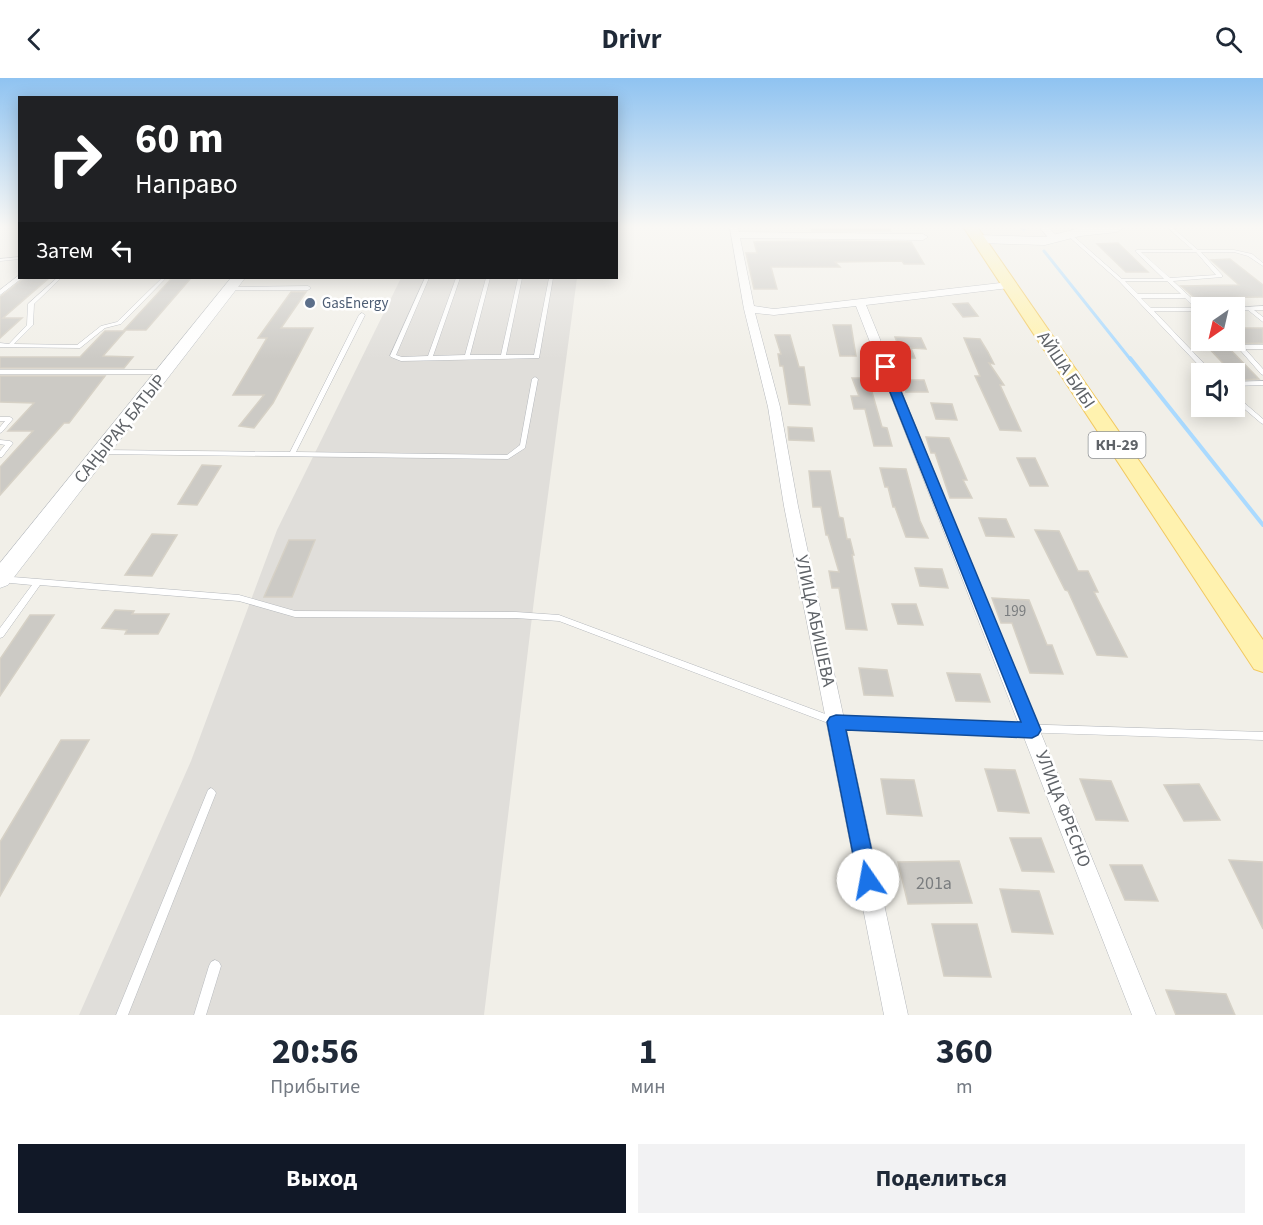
<!DOCTYPE html>
<html lang="ru">
<head>
<meta charset="utf-8">
<style>
	body { margin:0; font-family:"Source Sans 3",sans-serif; background:#f2f2f3; color:#1f2937; height:100vh; display:flex; flex-direction:column; font-size:22px; white-space:nowrap }
	* { box-sizing:border-box; margin:0 }
	p { font-size:20px; color:#747a83 }
	.icon { flex:none; width:33px; height:33px; fill:none; stroke:currentColor; stroke-width:2; stroke-linecap:round; stroke-linejoin:round }
	.map { position:relative; height:937px; overflow:hidden }
	.sheet { display:flex; flex-direction:column; background:#fff; flex:1 }
	.sheet>* { flex:none }
	.top-card { position:absolute; left:18px; top:18px; width:600px; height:183px; border-radius:0px; box-shadow:0 3px 15px #0003; background:#202124; color:#fff; overflow:hidden }
	.needle { width:39px; rotate:214deg }
	.controls { position:absolute; left:1191px; top:219px; display:grid; gap:12px }
	.controls a { display:grid; place-items:center; width:54px; height:54px; border-radius:0px; background:#fff; box-shadow:0 3px 15px #0003; font-size:30px }
	.pin { position:absolute; display:grid; place-items:center; width:51px; height:51px; color:#fff; margin:-26px; border-radius:12px; box-shadow:0 3px 9px #0006 }
	.me { position:absolute; width:66px; margin:-33px; rotate:348deg; stroke-linejoin:round; filter:drop-shadow(0 0 4px #0008) }
	.turn { display:flex; align-items:center; gap:21px; height:126px; padding:0 18px; font-size:27px }
	.turn .icon { width:78px; height:78px; stroke-width:2.5 }
	.turn b { display:block; font-size:42px; line-height:51px }
	.then { display:flex; align-items:center; height:57px; padding:0 18px; background:#0003; gap:12px; font-size:22px }
	.eta { display:flex; justify-content:space-evenly; align-items:center; height:102px; text-align:center }
	.eta b { font-size:36px; font-weight:700; line-height:42px }
	.action { display:flex; gap:12px; margin-top:auto; padding:12px 18px }
	.action a { flex:1; height:69px; border-radius:0px; background:#111827; color:#fff; font-size:24px; font-weight:700; line-height:69px; text-align:center }
	.action a+a { background:#f2f2f3; color:#1f2937 }
	header { display:flex; justify-content:space-between; align-items:center; height:78px; padding:0 18px; background:#fff; font-size:27px; font-weight:700 }
	.map>svg:first-child { display:block }
	.industrial { fill:#e0deda }
	.lines { fill:none; stroke-linecap:round; stroke-linejoin:round }
	.stream-far1 { stroke:#aadaff; stroke-width:3 }
	.stream { stroke:#aadaff; stroke-width:4 }
	.building { fill:#cccac5; stroke:#d6d1c6; stroke-width:1.5 }
	.lane-casing { stroke:#b5b8bc; stroke-width:1 }
	.street-casing { stroke:#b5b8bc; stroke-width:1 }
	.secondary-casing { stroke:#b6babf; stroke-width:1 }
	.primary-casing { stroke:#f2c960; stroke-width:2 }
	.lane { fill:#fff; fill-rule:evenodd }
	.street { fill:#fff; fill-rule:evenodd }
	.secondary { fill:#fff; fill-rule:evenodd }
	.primary { fill:#fff2af; fill-rule:evenodd }
	.route { fill:#1a73e8; stroke:#114b97; stroke-width:1.5 }
	.service-dot { fill:#5c6f8a; stroke:#fff; stroke-width:2 }
	.labels { text-anchor:middle; dominant-baseline:central; stroke-width:5; stroke-linejoin:round; paint-order:stroke }
	.far-service-label { font-size:15px; fill:#4e5e75; stroke:#fff; text-anchor:start }
	.number-label { font-size:15px; fill:#7a7d7f }
	.shield { fill:#fff; stroke:#8f9295; stroke-width:1.5 }
	.shield-label { font-size:16px; font-weight:bold; fill:#5f6368 }
	.street-label { font-size:18px; fill:#5f6368; stroke:#fff }
	.near-number-label { font-size:18px; fill:#7a7d7f }
</style>
</head>
<body>
<header><svg class="icon" aria-label="back" viewBox="0 0 24 24"><path d="M15 5l-7 7 7 7"/></svg>Drivr<svg class="icon" aria-label="search" viewBox="0 0 24 24"><circle cx="10" cy="10" r="6"/><path d="M15 15l6 6"/></svg></header>
<div class="map">
<svg width="1263" height="937" viewBox="0 0 1263 937">
	<rect width="100%" height="100%" fill="#f1efe8"/>
	<path class="industrial" d="M 401,200 L 577,200 L 535,514 L 484,937 L 79,937 L 191,683 L 277,452 Z"/>
	<g class="lines">
		<g class="stream-far1">
			<path d="M 1022,150 L 1024,152"/>
			<path d="M 1044,173 L 1131,282"/>
		</g>
		<path class="stream" d="M 1130,280 L 1263,447"/>
	</g>
	<g class="building">
		<path d="M 811,150 L 889,150 L 891,153 L 812,153 Z"/>
		<path d="M 815,163 L 911,164 L 924,186 L 904,186 L 902,183 L 835,184 L 840,189 L 771,189 L 777,211 L 754,211 L 746,175 L 757,175 L 754,164 Z"/>
		<path d="M 1118,165 L 1148,194 L 1126,194 L 1097,166 Z"/>
		<path d="M 1230,181 L 1263,207 L 1263,219 L 1195,220 L 1181,208 L 1239,207 L 1211,182 Z"/>
		<path d="M 24,200 L 49,200 L 3,240 L 22,240 L 0,260 L 0,219 Z"/>
		<path d="M 172,200 L 191,200 L 146,252 L 124,252 Z"/>
		<path d="M 291,214 L 306,214 L 281,250 L 313,250 L 273,325 L 254,350 L 239,348 L 264,317 L 233,317 L 267,260 L 258,260 Z"/>
		<path d="M 968,225 L 978,238 L 963,239 L 953,226 Z"/>
		<path d="M 833,247 L 851,247 L 856,278 L 840,278 Z"/>
		<path d="M 1234,250 L 1263,250 L 1263,265 L 1234,266 Z"/>
		<path d="M 105,253 L 125,253 L 103,278 L 133,279 L 124,290 L 0,290 L 0,279 L 80,279 Z"/>
		<path d="M 775,257 L 790,257 L 799,289 L 804,289 L 810,327 L 789,326 L 783,288 L 780,288 L 778,276 L 781,276 Z"/>
		<path d="M 895,259 L 921,260 L 926,271 L 911,270 L 915,280 L 903,280 Z"/>
		<path d="M 964,260 L 980,261 L 988,274 L 994,286 L 989,285 L 1004,307 L 1000,307 L 1021,353 L 1000,352 L 975,298 L 980,298 Z"/>
		<path d="M 1201,262 L 1221,262 L 1259,301 L 1239,302 Z"/>
		<path d="M 0,298 L 105,298 L 69,345 L 64,345 L 0,417 L 0,389 L 33,353 L 8,353 L 34,325 L 0,324 Z"/>
		<path d="M 852,300 L 868,300 L 882,349 L 887,350 L 892,368 L 874,368 L 865,331 L 854,331 L 851,318 L 859,318 Z"/>
		<path d="M 902,302 L 924,302 L 928,314 L 906,314 Z"/>
		<path d="M 931,325 L 952,326 L 957,342 L 936,341 Z"/>
		<path d="M 788,349 L 812,350 L 814,363 L 789,362 Z"/>
		<path d="M 926,359 L 949,360 L 967,402 L 963,402 L 972,420 L 950,420 L 935,375 L 931,375 Z"/>
		<path d="M 1017,380 L 1035,380 L 1048,408 L 1030,408 Z"/>
		<path d="M 202,387 L 221,388 L 197,427 L 178,426 Z"/>
		<path d="M 880,390 L 906,391 L 920,443 L 928,460 L 906,459 L 895,429 L 893,429 L 888,409 L 885,409 Z"/>
		<path d="M 809,393 L 830,393 L 839,439 L 843,440 L 847,461 L 850,461 L 854,477 L 852,477 L 867,552 L 846,551 L 839,510 L 832,510 L 829,493 L 839,494 L 828,457 L 826,457 L 821,429 L 813,429 Z"/>
		<path d="M 979,440 L 1006,441 L 1014,459 L 986,458 Z"/>
		<path d="M 1035,452 L 1059,453 L 1078,493 L 1088,493 L 1098,514 L 1094,514 L 1127,579 L 1097,577 L 1068,513 L 1065,512 Z"/>
		<path d="M 152,456 L 177,457 L 152,498 L 125,497 Z"/>
		<path d="M 289,462 L 315,462 L 292,519 L 264,519 Z"/>
		<path d="M 915,490 L 942,491 L 948,510 L 920,508 Z"/>
		<path d="M 992,520 L 1029,522 L 1047,567 L 1052,567 L 1063,596 L 1030,595 L 1012,545 L 1001,545 Z"/>
		<path d="M 892,526 L 916,526 L 923,547 L 898,546 Z"/>
		<path d="M 115,532 L 134,533 L 132,536 L 169,536 L 158,556 L 125,556 L 127,552 L 102,550 Z"/>
		<path d="M 30,537 L 54,537 L 0,618 L 0,581 Z"/>
		<path d="M 859,590 L 887,592 L 893,618 L 864,617 Z"/>
		<path d="M 947,595 L 980,596 L 990,624 L 956,623 Z"/>
		<path d="M 61,662 L 89,662 L 0,818 L 0,764 Z"/>
		<path d="M 985,691 L 1015,692 L 1029,735 L 998,733 Z"/>
		<path d="M 881,701 L 914,702 L 922,738 L 887,736 Z"/>
		<path d="M 1080,701 L 1111,703 L 1128,743 L 1096,742 Z"/>
		<path d="M 1199,706 L 1220,742 L 1184,743 L 1164,707 Z"/>
		<path d="M 1010,760 L 1041,760 L 1054,794 L 1022,793 Z"/>
		<path d="M 1229,782 L 1263,784 L 1263,851 Z"/>
		<path d="M 959,783 L 972,825 L 908,826 L 898,784 Z"/>
		<path d="M 1110,787 L 1142,787 L 1158,823 L 1125,822 Z"/>
		<path d="M 1000,811 L 1039,813 L 1053,856 L 1012,854 Z"/>
		<path d="M 932,846 L 977,846 L 991,899 L 944,898 Z"/>
		<path d="M 1166,912 L 1226,916 L 1235,937 L 1176,937 Z"/>
	</g>
	<g class="lines">
		<g class="lane-casing">
			<g id="lane">
				<path d="M 1168,150 L 1173,150 L 1198,172 L 1234,172 L 1252,176 L 1263,185 L 1263,188 L 1248,178 L 1234,174 L 1201,174 L 1222,197 L 1222,199 L 1173,203 L 1202,230 L 1202,233 L 1154,233 L 1214,296 L 1207,296 L 1119,203 L 1067,157 L 1071,156 L 1122,201 L 1164,201 L 1135,173 L 1137,172 L 1193,172 ZM 1141,174 L 1196,174 L 1216,197 L 1170,200 ZM 1125,203 L 1167,203 L 1181,216 L 1138,216 ZM 1141,220 L 1185,220 L 1195,230 L 1151,230 Z"/>
				<path d="M 20,179 L 20,181 L 0,183 L 0,181 Z"/>
				<path d="M 18,198 L 20,198 L 20,200 L 22,200 L 0,217 L 0,212 Z"/>
				<path d="M 57,200 L 61,200 L 34,226 L 33,247 L 14,266 L 77,267 L 101,248 L 117,244 L 162,200 L 166,200 L 121,246 L 105,250 L 80,270 L 0,269 L 0,265 L 9,266 L 27,247 L 28,226 Z"/>
				<path d="M 425,200 L 429,200 L 396,277 L 402,279 L 428,278 L 456,200 L 460,200 L 433,278 L 465,277 L 486,200 L 490,200 L 470,277 L 501,277 L 518,200 L 522,200 L 506,277 L 534,277 L 549,200 L 553,200 L 539,280 L 401,283 L 391,279 L 390,278 Z"/>
				<path d="M 229,209 L 308,208 L 311,210 L 308,212 L 227,212 L 227,210 Z"/>
				<path d="M 1263,228 L 1263,232 L 1254,232 L 1263,239 L 1263,244 L 1248,232 L 1234,233 L 1234,230 Z"/>
				<path d="M 362,235 L 365,237 L 296,374 L 507,377 L 520,367 L 532,301 L 535,299 L 538,301 L 525,370 L 508,381 L 102,376 L 99,374 L 102,372 L 290,374 L 359,237 Z"/>
				<path d="M 1244,267 L 1263,267 L 1263,271 L 1246,271 L 1246,272 L 1263,291 L 1263,297 L 1261,296 L 1240,272 L 1242,268 Z"/>
				<path d="M 0,292 L 164,292 L 167,294 L 164,296 L 0,296 Z"/>
				<path d="M 1263,303 L 1263,307 L 1234,308 L 1234,304 Z"/>
				<path d="M 1234,316 L 1263,341 L 1263,346 L 1261,345 L 1234,322 Z"/>
				<path d="M 0,339 L 10,339 L 13,341 L 2,354 L 0,355 L 0,349 L 5,343 L 0,343 Z"/>
				<path d="M 0,362 L 10,363 L 13,365 L 2,379 L 0,379 L 0,373 L 5,367 L 0,366 Z"/>
				<path d="M 0,498 L 239,517 L 295,533 L 516,534 L 559,537 L 836,640 L 1263,654 L 1263,662 L 836,648 L 559,543 L 516,540 L 295,539 L 239,523 L 40,507 L 3,559 L 0,560 L 0,550 L 32,507 L 0,504 Z"/>
				<path d="M 211,710 L 214,712 L 216,715 L 128,937 L 116,937 L 208,712 Z"/>
				<path d="M 215,882 L 219,884 L 221,888 L 206,937 L 194,937 L 209,888 L 211,884 Z"/>
			</g>
		</g>
		<g class="street-casing">
			<g id="street">
				<path d="M 730,150 L 738,150 L 739,154 L 923,156 L 928,159 L 923,162 L 740,160 L 754,228 L 774,231 L 1009,204 L 1014,207 L 1009,210 L 866,227 L 1156,937 L 1132,937 L 856,228 L 774,237 L 755,235 L 780,329 L 798,428 L 908,937 L 884,937 L 784,428 L 768,329 L 744,231 Z"/>
				<path d="M 1040,150 L 1049,150 L 1060,162 L 1052,164 Z"/>
			</g>
		</g>
		<g class="secondary-casing">
			<g id="secondary">
				<path d="M 1080,150 L 1123,150 L 1117,154 L 1080,158 L 1045,167 L 978,165 L 972,161 L 978,157 L 1045,159 Z"/>
				<path d="M 231,200 L 245,200 L 8,507 L 0,510 L 0,485 Z"/>
			</g>
		</g>
		<g class="primary-casing">
			<path id="primary" d="M 964,150 L 978,150 L 1263,562 L 1263,594 L 1254,591 Z"/>
		</g>
		<use href="#lane" class="lane"/>
		<use href="#street" class="street"/>
		<use href="#secondary" class="secondary"/>
		<use href="#primary" class="primary"/>
	</g>
	<linearGradient id="sky" x2="0" y2="1"><stop stop-color="#8fc3f1"/><stop offset="0.53" stop-color="#f9f8f5"/><stop offset="1" stop-color="#f9f8f5" stop-opacity="0"/></linearGradient>
	<rect width="1263" height="281" fill="url(#sky)"/>
	<path class="route" d="M 886,286 L 891,289 L 1041,652 L 1038,657 L 1032,660 L 846,652 L 878,802 L 875,809 L 868,812 L 861,809 L 858,802 L 827,644 L 830,639 L 836,637 L 1021,644 L 880,289 Z"/>
	<circle class="service-dot" cx="310" cy="225" r="6"/>
	<g class="labels">
		<g class="far-service-label">
			<text x="322" y="225">GasEnergy</text>
		</g>
		<g class="number-label">
			<text x="1015" y="533">199</text>
		</g>
		<rect class="shield" x="1088.5" y="354" width="57" height="26" rx="4.5"/>
		<g class="shield-label">
			<text x="1117" y="367">КН-29</text>
		</g>
		<g class="street-label">
			<text transform="translate(1066 292) rotate(56)">АЙША БИБІ</text>
			<text transform="translate(120 351) rotate(-51)">САҢЫРАҚ БАТЫР</text>
			<text transform="translate(815 543) rotate(78)">УЛИЦА АБИШЕВА</text>
			<text transform="translate(1063 731) rotate(69)">УЛИЦА ФРЕСНО</text>
		</g>
		<g class="near-number-label">
			<text x="934" y="805">201а</text>
		</g>
	</g>
</svg>
<div class="controls">
<a><svg class="needle" viewBox="-14 -14 28 28"><path d="M0-13l5 13h-10z" fill="#e53935"/><path d="M0 13l5-13h-10z" fill="#747a83"/></svg></a>
<a><svg class="icon" aria-label="sound" viewBox="0 0 24 24"><path d="M4 9h4l5-4v14l-5-4H4zM17 9q2 3 0 6"/></svg></a>
</div>
<div class="pin" style="left:886px;top:289px;background:#d93025"><svg class="icon" aria-label="arrive" viewBox="0 0 24 24"><path d="M6 21V4h12l-3 4 3 4H6"/></svg></div>
<svg class="me" style="left:868px;top:802px" viewBox="-20 -20 40 40"><circle r="19" fill="#fff"/><path d="M0-13L10 11 0 6-10 11z" fill="#1a73e8"/></svg>
<div class="top-card">
<div class="turn"><svg class="icon" aria-label="right" viewBox="0 0 24 24"><path d="M7 20v-9h11M14 6l5 5-5 5"/></svg><div><b>60 m</b>Направо</div></div>
<div class="then">Затем<svg class="icon" aria-label="left" viewBox="0 0 24 24"><path d="M17 20v-9H6M10 6l-5 5 5 5"/></svg></div>
</div>
</div>
<section class="sheet">
<div class="eta">
<div><b>20:56</b><p>Прибытие</p></div>
<div><b>1</b><p>мин</p></div>
<div><b>360</b><p>m</p></div>
</div>
<div class="action"><a>Выход</a><a>Поделиться</a></div>
</section>
</body>
</html>
